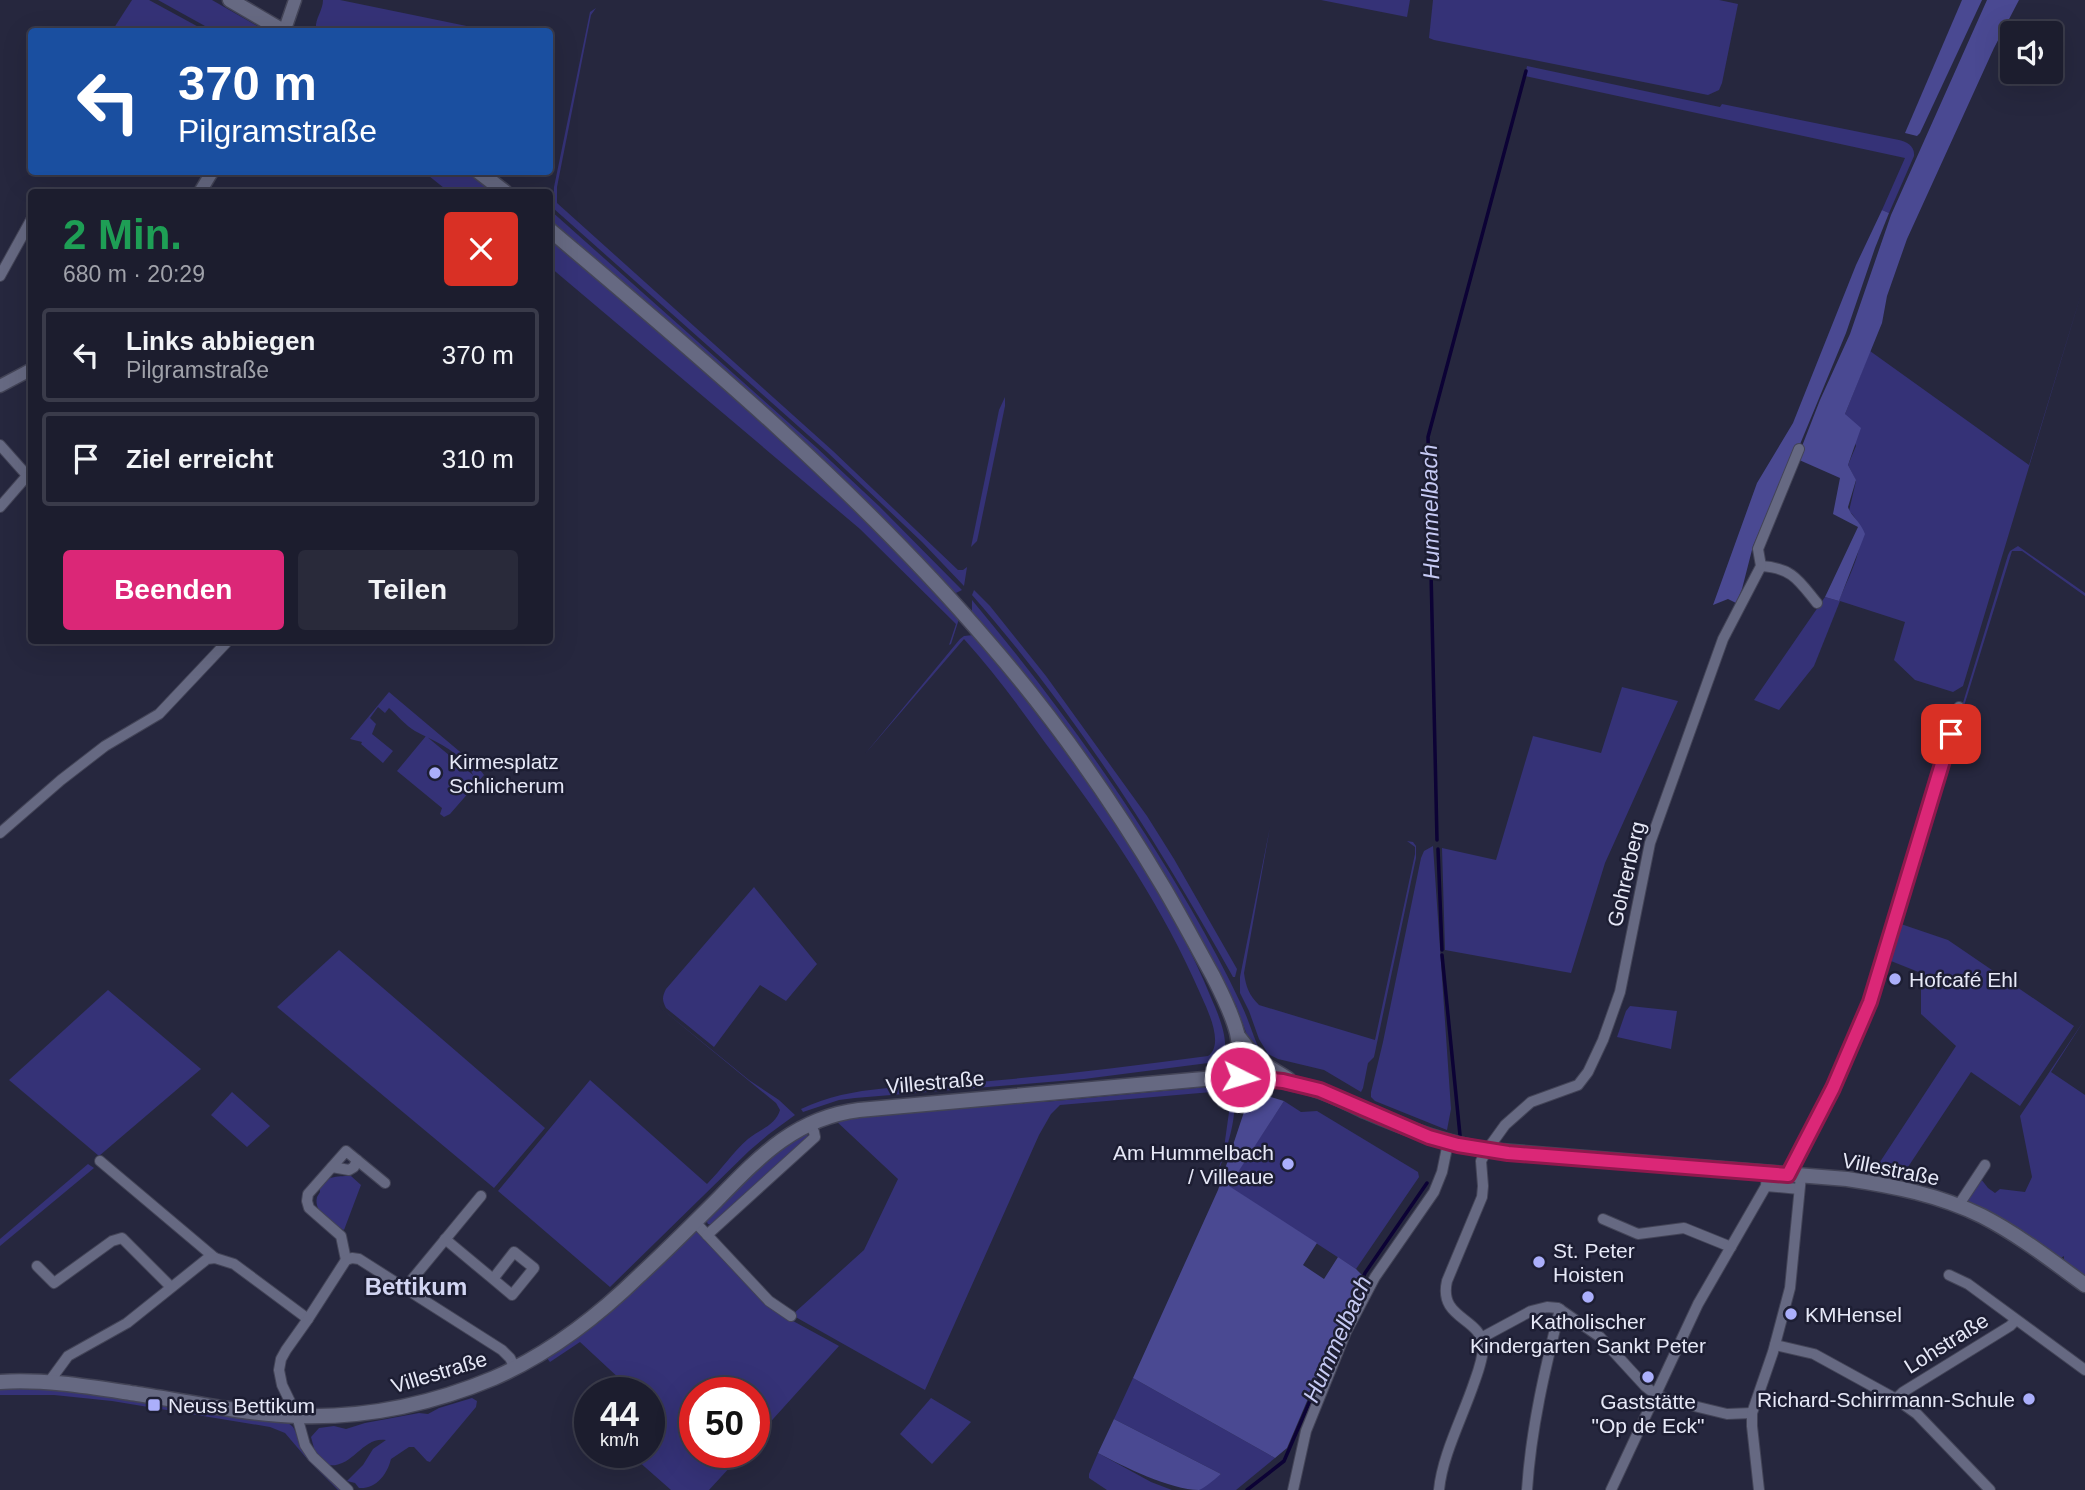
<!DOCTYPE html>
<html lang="de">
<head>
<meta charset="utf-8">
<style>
	body { margin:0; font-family:Arial,sans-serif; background:#292a3a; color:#f1f3f6; height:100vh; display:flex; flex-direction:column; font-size:26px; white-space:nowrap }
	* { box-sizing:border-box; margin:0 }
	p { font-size:23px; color:#a0a2aa }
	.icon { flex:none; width:38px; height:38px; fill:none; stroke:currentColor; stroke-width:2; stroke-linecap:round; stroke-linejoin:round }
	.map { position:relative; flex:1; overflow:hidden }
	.side { position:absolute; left:28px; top:189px; width:525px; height:455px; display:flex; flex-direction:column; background:#1c1d2e; border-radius:7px; box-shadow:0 7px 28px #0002,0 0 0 2px #3a3b4a }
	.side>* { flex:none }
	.guide { position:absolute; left:28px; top:28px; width:525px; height:147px; border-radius:7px; box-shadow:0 7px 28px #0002,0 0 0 2px #3a3b4a; background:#1a4fa0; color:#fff; overflow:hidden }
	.buttons { position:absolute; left:2000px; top:21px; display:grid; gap:14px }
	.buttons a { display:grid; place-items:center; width:63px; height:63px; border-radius:7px; background:#1c1d2e; box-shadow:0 7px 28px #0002,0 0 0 2px #3a3b4a; font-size:35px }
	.speed { position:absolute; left:574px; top:1377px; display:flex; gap:14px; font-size:35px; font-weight:700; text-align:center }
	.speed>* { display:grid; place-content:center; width:91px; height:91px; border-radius:50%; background:#1c1d2e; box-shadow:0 7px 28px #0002,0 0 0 2px #3a3b4a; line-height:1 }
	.speed small { font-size:18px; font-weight:400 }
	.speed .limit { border:10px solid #d22; background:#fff; color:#111 }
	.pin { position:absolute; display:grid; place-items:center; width:60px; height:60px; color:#fff; margin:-30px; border-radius:14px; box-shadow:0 4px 10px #0006 }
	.me { position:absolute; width:77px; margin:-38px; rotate:95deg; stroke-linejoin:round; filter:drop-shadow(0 0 5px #0008) }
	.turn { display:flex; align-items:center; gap:24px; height:147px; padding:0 35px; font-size:32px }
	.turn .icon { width:91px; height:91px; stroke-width:2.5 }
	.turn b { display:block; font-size:49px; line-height:60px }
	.round { display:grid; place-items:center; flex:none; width:74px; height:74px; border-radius:7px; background:#292a3a }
	.overview { display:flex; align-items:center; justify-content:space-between; height:119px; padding:0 35px }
	h1 { font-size:42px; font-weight:700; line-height:52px; color:#1e9e55 }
	.primary-button { display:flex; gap:14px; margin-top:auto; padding:14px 35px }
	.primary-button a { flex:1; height:80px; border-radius:7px; background:#db2777; color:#fff; font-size:28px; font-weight:700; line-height:80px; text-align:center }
	.primary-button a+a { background:#292a3a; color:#f1f3f6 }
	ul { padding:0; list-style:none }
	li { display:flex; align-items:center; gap:21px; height:94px; margin:0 14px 10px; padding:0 21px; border:4px solid #3a3b4a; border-radius:7px }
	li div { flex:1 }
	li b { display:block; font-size:26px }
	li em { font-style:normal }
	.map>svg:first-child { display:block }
	.green { fill:#353277 }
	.forest { fill:#4a4992 }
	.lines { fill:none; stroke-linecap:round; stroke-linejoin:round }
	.stream { stroke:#0c0235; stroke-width:3.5 }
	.minor-casing { stroke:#434457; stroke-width:12 }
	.tertiary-casing { stroke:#434457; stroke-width:15 }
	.secondary-casing { stroke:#434457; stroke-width:17 }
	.minor { stroke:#666982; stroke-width:10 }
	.tertiary { stroke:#666982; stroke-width:12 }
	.secondary { stroke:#666982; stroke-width:14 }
	.route-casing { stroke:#8e194d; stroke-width:18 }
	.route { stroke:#db2777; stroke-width:12 }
	.poi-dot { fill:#abaffb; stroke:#1d1e33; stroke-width:2.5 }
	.labels { text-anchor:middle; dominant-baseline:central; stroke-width:5; stroke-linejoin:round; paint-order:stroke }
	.poi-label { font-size:21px; fill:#e6e8f7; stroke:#1d1e33; text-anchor:start }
	.street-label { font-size:21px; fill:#e6e8f7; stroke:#1d1e33 }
	.water-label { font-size:23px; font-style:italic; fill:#c6caf4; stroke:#1d1e33 }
	.quarter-label { font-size:24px; font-weight:bold; fill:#d2d5f2; stroke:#1d1e33 }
</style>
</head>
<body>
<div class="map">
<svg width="2085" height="1490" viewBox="0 0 2085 1490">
	<rect width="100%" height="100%" fill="#26273e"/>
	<g class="green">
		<path d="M 132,0 L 149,0 L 206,31 L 112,31 Z"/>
		<path d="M 158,0 L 212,0 L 266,31 L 214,31 Z"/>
		<path d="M 323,0 L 340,0 L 491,31 L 320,31 L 316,28 C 315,19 323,10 323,0 Z"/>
		<path d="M 1321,0 L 1410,0 L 1407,17 Z"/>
		<path d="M 1433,0 L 1719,0 L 1738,4 L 1722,83 L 1719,90 L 1708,95 L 1434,40 L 1429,38 Z"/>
		<path d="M 596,8 L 591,15 L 557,187 L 557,203 L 833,451 L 958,570 L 963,570 L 967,567 L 964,586 L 922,542 L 826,451 L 553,208 L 554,187 L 590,12 Z"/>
		<path d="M 1527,66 L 1720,107 L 1722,104 L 1899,140 C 1907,142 1915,146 1914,156 L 1889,213 L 1882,210 L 1905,158 L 1525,76 Z"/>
		<path d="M 424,172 L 469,172 L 494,192 L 449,192 Z"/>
		<path d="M 550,210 L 817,448 L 879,506 L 962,590 L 956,593 L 953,592 L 859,496 L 630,289 L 550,221 Z"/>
		<path d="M 550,238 C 691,359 833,481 959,619 L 951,644 L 949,645 L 956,624 L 860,529 L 550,267 Z"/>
		<path d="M 2085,281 L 1963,686 L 1953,692 L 1915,680 L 1894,660 L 1905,622 L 1840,601 L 1814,666 L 1779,710 L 1754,700 L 1825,597 L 1839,601 C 1849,574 1875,534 1849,511 L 1856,481 L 1848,465 L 1856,446 L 1845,414 L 1870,351 L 2029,465 Z"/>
		<path d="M 1005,397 L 1005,406 L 979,532 L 977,541 L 971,547 L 999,410 Z"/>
		<path d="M 2018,546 L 2085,593 L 2085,596 L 2022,551 L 2012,551 L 1917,858 L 1916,857 L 2008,555 L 2010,551 Z"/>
		<path d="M 974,590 L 990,606 L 1046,676 L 1147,816 L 1174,859 L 1237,969 L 1235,977 L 1233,977 C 1158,842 1074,711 972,595 Z"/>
		<path d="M 972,600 C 1053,697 1128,800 1191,909 C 1209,940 1226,972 1241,1004 C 1249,1020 1253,1037 1261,1053 L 1260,1055 L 1251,1046 L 1236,1005 L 1211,958 L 1018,667 L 972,613 Z"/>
		<path d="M 973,635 C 1032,706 1088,779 1137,858 C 1166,904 1192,950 1212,1000 C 1219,1016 1231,1044 1222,1061 L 1216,1062 L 1084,1079 L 855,1098 L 839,1100 L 803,1112 L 801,1109 C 853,1084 912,1088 968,1083 C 1049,1076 1128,1067 1208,1056 C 1225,1044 1207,1009 1200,993 C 1161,903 1105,822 1046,744 C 1020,708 994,672 964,639 L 865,754 L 960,639 L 964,636 Z"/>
		<path d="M 1622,687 L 1678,701 L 1605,863 L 1571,973 L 1445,950 L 1442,848 L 1496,860 L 1533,736 L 1601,753 Z"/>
		<path d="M 389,692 L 478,767 L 484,775 L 450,814 L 444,817 L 440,814 L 442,808 L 397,771 L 426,736 L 473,775 C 464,753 434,741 415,731 C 406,726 397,715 389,708 L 385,713 L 378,707 L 370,718 L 376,724 L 372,734 L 393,751 L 383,763 L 361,744 L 362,742 L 350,739 Z"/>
		<path d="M 1270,827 L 1244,973 C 1246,987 1249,995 1259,1005 L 1375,1040 L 1415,854 L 1415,847 L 1407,841 L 1413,842 L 1416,846 L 1416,858 L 1374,1057 L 1368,1063 L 1363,1088 L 1361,1092 L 1324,1070 L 1278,1059 L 1268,1054 L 1259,1039 L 1249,1011 L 1240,993 L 1240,977 Z"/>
		<path d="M 1433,846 L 1451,1109 L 1447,1130 L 1375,1101 L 1371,1097 L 1371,1092 L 1383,1042 L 1421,858 L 1424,851 Z"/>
		<path d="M 754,887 L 817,964 L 786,1001 L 760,985 L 714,1047 L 666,1008 C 662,1000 662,997 666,989 Z"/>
		<path d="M 1898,923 L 1948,940 L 2074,1026 L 2020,1106 L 1971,1072 L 1902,1176 L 1891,1174 L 1878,1165 L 1956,1046 L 1921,1014 L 1921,973 L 1886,959 Z"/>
		<path d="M 339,950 L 545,1128 L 494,1188 L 277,1007 Z"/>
		<path d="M 108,990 L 201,1069 L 99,1156 L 9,1080 Z"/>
		<path d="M 658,1006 L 749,1080 L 779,1100 L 795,1115 L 769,1134 L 749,1151 L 610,1287 L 498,1191 L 590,1080 L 707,1184 C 721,1170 733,1152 748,1139 C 759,1130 776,1125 780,1110 L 776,1103 Z"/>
		<path d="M 1630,1006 L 1677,1011 L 1671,1049 L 1617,1037 L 1626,1011 Z"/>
		<path d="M 2085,1019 L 2051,1072 L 2085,1095 L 2085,1278 L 2068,1266 L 2064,1259 L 2064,1256 L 2059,1259 L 1963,1202 L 1981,1179 L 1988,1188 L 1995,1193 L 2000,1189 L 2025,1192 L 2032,1177 L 2020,1116 Z"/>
		<path d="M 1218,1086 C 1222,1087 1226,1087 1229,1090 C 1244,1104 1223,1161 1216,1177 L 1223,1155 L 1230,1105 L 1222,1093 L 1212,1092 L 1060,1105 L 1051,1114 L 1039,1135 L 925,1390 L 792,1315 L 864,1250 L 898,1179 L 835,1120 L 846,1117 L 1017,1102 L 1019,1104 L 1024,1104 L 1025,1102 L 1044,1102 Z"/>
		<path d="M 232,1092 L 270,1126 L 247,1147 L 211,1115 Z"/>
		<path d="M 1284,1101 L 1301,1112 L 1317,1111 L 1418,1172 L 1419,1177 L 1356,1269 L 1228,1186 Z"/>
		<path d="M 807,1130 L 808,1137 L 713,1225 L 708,1224 L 706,1220 L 766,1159 Z"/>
		<path d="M 88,1164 L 94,1168 L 0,1246 L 0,1239 Z"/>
		<path d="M 351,1176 L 361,1185 L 344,1230 C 333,1223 313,1213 317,1197 C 318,1195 319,1194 320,1192 C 320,1190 319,1188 320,1186 C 324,1176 342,1176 351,1176 Z"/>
		<path d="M 697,1231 L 771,1309 L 839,1346 L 754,1440 L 754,1393 L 695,1393 L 695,1452 L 743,1453 L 709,1490 L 671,1490 L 629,1453 L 649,1452 L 649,1393 L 635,1393 L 580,1342 L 550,1362 L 546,1357 L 599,1322 L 598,1320 L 692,1232 Z"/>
		<path d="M 1133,1378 L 1275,1458 L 1236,1490 L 1198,1490 L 1221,1474 L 1114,1419 Z"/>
		<path d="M 0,1387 L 38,1387 L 151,1402 L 152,1404 L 159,1405 L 160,1403 L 286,1421 L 293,1427 L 305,1450 L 346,1490 L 338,1490 L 308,1460 L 285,1433 L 270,1427 L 112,1401 L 54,1395 L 0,1395 Z"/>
		<path d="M 472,1398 L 477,1401 L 476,1407 L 430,1462 L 427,1461 L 414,1447 L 409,1447 L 391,1459 C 387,1475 376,1489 359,1488 L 355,1483 L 347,1481 L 363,1465 L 373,1449 L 386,1440 C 362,1436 353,1469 327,1465 L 315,1452 L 311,1437 L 319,1428 L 334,1426 L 346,1429 L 365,1423 L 419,1413 L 428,1414 L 439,1408 Z"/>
		<path d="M 931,1398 L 971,1422 L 932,1464 L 900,1434 Z"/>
		<path d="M 1098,1453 L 1151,1482 L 1172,1490 L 1107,1490 L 1089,1478 L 1089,1474 Z"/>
	</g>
	<g class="forest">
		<path d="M 1962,0 L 1982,0 L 1920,133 L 1917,136 L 1905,133 Z"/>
		<path d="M 1987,0 L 2019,0 L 1994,48 L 1907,239 L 1887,296 L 1882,323 L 1845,414 L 1861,428 L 1848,465 L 1856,480 L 1848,507 C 1850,515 1861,522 1865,534 L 1839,601 L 1825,597 L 1858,527 L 1833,514 L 1840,478 L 1797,459 L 1820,400 L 1850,334 L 1891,215 Z"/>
		<path d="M 1882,210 L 1889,213 L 1875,248 L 1846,333 L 1796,454 L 1791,457 L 1753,546 L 1742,589 L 1736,603 L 1728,599 L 1713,605 L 1757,483 L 1793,423 L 1856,265 Z"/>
		<path d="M 1251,1091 L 1284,1101 L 1229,1186 L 1317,1243 L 1303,1265 L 1324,1279 L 1338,1257 L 1356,1269 L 1363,1276 L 1333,1340 L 1287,1448 L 1275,1458 L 1133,1378 L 1218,1190 Z"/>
		<path d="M 1114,1419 L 1221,1474 C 1215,1479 1206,1487 1199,1490 C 1171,1490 1122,1466 1098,1453 Z"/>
	</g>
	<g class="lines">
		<g class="stream">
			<path d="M 1437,840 L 1428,437 L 1526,71"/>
			<path d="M 1438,849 L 1442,950"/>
			<path d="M 1442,955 L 1460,1135"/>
			<path d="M 1247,1490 L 1284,1461 L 1365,1273 L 1427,1183"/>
		</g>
		<g class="minor-casing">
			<g id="minor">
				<path d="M 0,276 L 31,220"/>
				<path d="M 0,445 L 32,481"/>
				<path d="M 0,507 L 26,477"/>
				<path d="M 1761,566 C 1793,568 1799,581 1817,603"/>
				<path d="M 0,833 L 61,780 L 105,746 L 159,714 L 226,643 L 223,640"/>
				<path d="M 100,1161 L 215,1258"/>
				<path d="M 332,1167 L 349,1170 L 354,1167 L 357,1160"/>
				<path d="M 1788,1175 L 1833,1088 L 1870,1002 L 1959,707"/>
				<path d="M 1766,1186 L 1799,1189"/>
				<path d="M 1958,1206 L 1985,1165"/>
				<path d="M 1603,1219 L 1638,1234 L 1684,1228 L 1731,1247"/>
				<path d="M 695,1222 L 769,1301 L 791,1316"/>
				<path d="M 707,1235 L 815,1137 L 814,1132 L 809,1123"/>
				<path d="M 445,1239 L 493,1279 L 514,1252 L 534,1268 L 512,1295 L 493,1279"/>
				<path d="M 346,1260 L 341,1236 L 309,1208 L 307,1201 L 308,1194 L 346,1151 L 385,1183"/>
				<path d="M 37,1266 L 54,1283 L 112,1241 L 122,1238 L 171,1287"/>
				<path d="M 1949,1275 L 1968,1284 L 2085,1370"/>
				<path d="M 405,1288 L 481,1196"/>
				<path d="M 1481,1338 L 1531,1311 L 1547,1307 L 1558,1308 L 1600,1337 L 1645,1386 L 1655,1394 L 1669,1400 L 1727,1414 L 1752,1413"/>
				<path d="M 1775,1345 L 1814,1354 L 1896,1399 L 1917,1414 L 1990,1490"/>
				<path d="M 49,1382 L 68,1356 L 127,1323 L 207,1259 L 215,1258 L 234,1264 L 308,1319"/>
				<path d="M 1896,1399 L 1903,1392 L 2010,1326 L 2016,1320"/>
				<path d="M 348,1490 L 313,1457 L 305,1445 L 297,1416 L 282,1385 L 279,1370 L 281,1359 L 286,1350 L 308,1319 L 346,1260 L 352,1258 L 359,1259 L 502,1350 L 510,1358 L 515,1368"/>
				<path d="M 1293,1490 L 1306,1431 L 1346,1332 L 1375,1277 L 1434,1192 L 1442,1172 L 1448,1143"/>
				<path d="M 1439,1490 C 1442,1456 1463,1416 1474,1383 C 1478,1372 1483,1359 1483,1347 C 1482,1317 1438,1320 1447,1281 L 1482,1197 L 1483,1186 L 1481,1161 L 1487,1150 L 1505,1125 L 1531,1102 L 1578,1085 L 1588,1072 L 1603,1040 L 1620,992 L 1650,843 L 1723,639 L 1761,566 L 1758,549 L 1799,449"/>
				<path d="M 1527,1490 C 1531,1428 1545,1369 1560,1309"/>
				<path d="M 1611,1490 L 1698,1304 L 1766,1186 L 1767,1173"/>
				<path d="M 1759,1490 L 1752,1426 L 1752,1413 L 1773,1352 L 1790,1288 L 1801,1176"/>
			</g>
		</g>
		<g class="tertiary-casing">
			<g id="tertiary">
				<path d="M 284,32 L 295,0"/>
				<path d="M 200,192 L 212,172"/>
				<path d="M 0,386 L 32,369"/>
			</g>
		</g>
		<g class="secondary-casing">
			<g id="secondary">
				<path d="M 230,0 L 285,32"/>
				<path d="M 479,172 L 505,192"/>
				<path d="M 550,230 C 703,359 858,490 989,643 C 1055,719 1113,802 1164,888 C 1181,917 1197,947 1213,976 C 1222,994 1232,1013 1237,1033 C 1240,1047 1240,1063 1240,1077"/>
				<path d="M 1238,1036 L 1257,1060 L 1288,1079"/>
				<path d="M 0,1382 C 46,1379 91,1387 137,1394 C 190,1402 244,1414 299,1416 C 366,1418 432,1404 494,1378 C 549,1354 598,1316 640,1275 C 666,1251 691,1226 716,1201 C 759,1157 795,1118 859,1110 L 1215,1078 C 1242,1077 1269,1077 1295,1084 C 1320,1089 1342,1100 1365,1111 C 1404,1128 1444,1143 1487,1150 L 1847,1179 C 1894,1186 1939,1195 1982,1216 C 2019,1235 2052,1261 2085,1285"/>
			</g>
		</g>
		<use href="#minor" class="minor"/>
		<use href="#tertiary" class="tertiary"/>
		<use href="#secondary" class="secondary"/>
	</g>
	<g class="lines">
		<g class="route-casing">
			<path id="route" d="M 1240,1077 L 1283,1081 L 1320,1090 L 1429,1137 L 1458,1145 L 1508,1153 L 1788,1175 L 1833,1088 L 1870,1002 L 1951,734"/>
		</g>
		<use href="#route" class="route"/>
	</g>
	<g class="poi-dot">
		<circle cx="435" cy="773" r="7"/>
		<circle cx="1895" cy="979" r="7"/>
		<circle cx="1288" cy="1164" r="7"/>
		<circle cx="1539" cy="1262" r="7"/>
		<circle cx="1588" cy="1297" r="7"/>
		<circle cx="1791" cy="1314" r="7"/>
		<circle cx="1648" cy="1377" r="7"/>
		<circle cx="2029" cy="1399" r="7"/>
		<rect x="147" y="1398" width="14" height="14" rx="3.5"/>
	</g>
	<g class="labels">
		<g class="poi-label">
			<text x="449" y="761">Kirmesplatz<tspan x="449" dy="24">Schlicherum</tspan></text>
			<text x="1909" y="979">Hofcafé Ehl</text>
			<text x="1274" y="1152" text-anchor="end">Am Hummelbach<tspan x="1274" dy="24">/ Villeaue</tspan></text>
			<text x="1553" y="1250">St. Peter<tspan x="1553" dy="24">Hoisten</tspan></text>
			<text x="1805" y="1314">KMHensel</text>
			<text x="1588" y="1321" text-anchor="middle">Katholischer<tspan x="1588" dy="24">Kindergarten Sankt Peter</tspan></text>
			<text x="2015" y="1399" text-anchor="end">Richard-Schirrmann-Schule</text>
			<text x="1648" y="1401" text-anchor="middle">Gaststätte<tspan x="1648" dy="24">"Op de Eck"</tspan></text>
			<text x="168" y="1405">Neuss Bettikum</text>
		</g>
		<g class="street-label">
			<text transform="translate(1626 874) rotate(-77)">Gohrerberg</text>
			<text transform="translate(935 1082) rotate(-5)">Villestraße</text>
			<text transform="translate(1891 1169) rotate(11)">Villestraße</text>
			<text transform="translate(1946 1343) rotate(-32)">Lohstraße</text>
			<text transform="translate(439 1372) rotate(-17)">Villestraße</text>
		</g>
		<g class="water-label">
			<text transform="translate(1430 512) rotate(-91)">Hummelbach</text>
			<text transform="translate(1337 1339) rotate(-66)">Hummelbach</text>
		</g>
		<g class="quarter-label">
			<text x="416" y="1286">Bettikum</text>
		</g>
	</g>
</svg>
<div class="buttons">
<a><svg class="icon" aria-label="sound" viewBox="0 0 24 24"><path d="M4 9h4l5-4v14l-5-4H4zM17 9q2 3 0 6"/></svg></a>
</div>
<div class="speed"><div>44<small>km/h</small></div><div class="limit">50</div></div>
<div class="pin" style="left:1951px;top:734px;background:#d93025"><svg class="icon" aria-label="arrive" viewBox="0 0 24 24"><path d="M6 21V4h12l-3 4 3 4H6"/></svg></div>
<svg class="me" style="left:1240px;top:1077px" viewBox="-20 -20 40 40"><circle r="17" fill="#db2777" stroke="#fff" stroke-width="3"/><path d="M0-11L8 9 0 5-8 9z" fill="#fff"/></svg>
<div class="guide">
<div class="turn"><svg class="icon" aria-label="left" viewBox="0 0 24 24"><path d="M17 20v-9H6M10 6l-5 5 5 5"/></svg><div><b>370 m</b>Pilgramstraße</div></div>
</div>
<section class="side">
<div class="overview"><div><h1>2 Min.</h1><p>680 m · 20:29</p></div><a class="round" style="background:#d93025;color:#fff"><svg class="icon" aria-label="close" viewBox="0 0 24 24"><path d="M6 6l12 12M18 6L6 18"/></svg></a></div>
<ul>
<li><svg class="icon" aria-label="left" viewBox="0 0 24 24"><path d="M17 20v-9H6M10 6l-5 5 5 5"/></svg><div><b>Links abbiegen</b><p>Pilgramstraße</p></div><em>370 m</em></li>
<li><svg class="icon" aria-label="arrive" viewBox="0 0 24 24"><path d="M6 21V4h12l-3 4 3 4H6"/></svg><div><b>Ziel erreicht</b></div><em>310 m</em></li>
</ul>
<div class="primary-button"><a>Beenden</a><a>Teilen</a></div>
</section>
</div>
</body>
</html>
